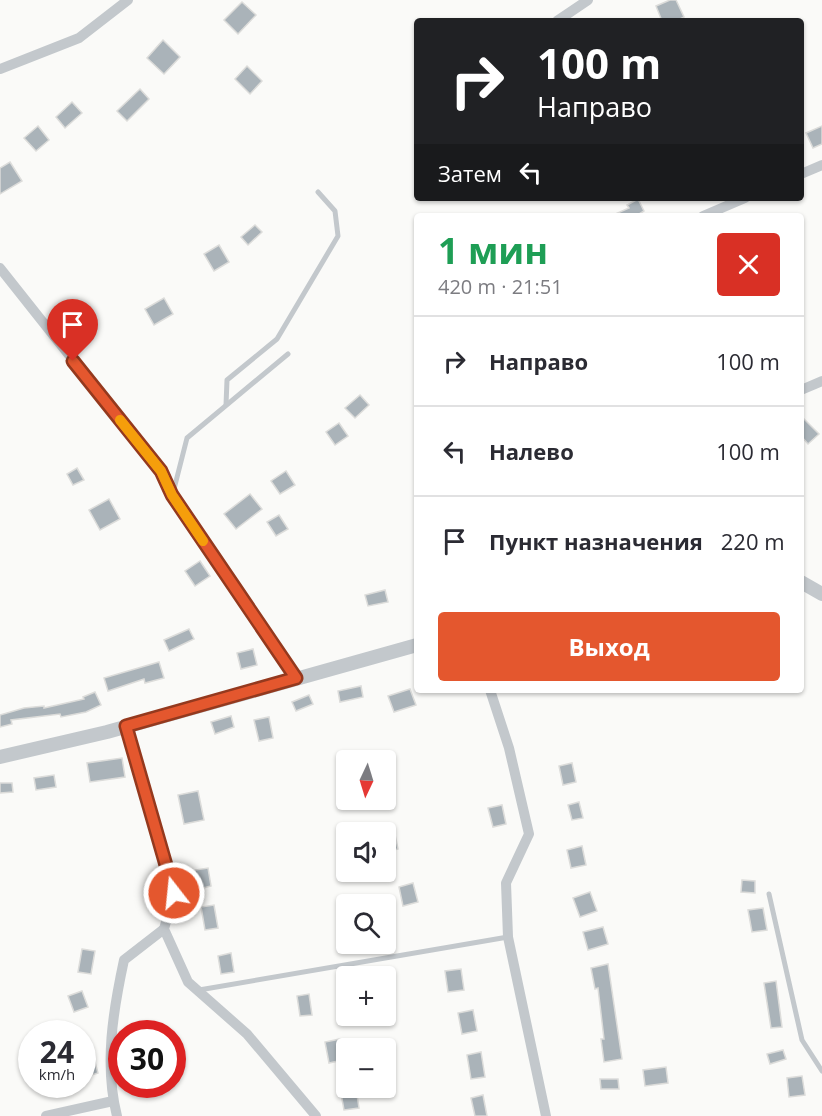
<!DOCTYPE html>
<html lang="ru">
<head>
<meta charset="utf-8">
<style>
	body { margin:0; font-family:"Open Sans",sans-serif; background:#f7f7f7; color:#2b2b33; height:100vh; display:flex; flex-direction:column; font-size:22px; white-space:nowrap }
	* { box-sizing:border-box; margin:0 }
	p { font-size:20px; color:#7c7c81 }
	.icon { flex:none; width:33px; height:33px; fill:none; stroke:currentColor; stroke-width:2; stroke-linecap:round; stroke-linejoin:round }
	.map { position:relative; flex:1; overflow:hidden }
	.drawer { position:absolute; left:414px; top:213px; width:390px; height:480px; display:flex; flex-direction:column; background:#fff; border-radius:6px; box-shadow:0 2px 4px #0004 }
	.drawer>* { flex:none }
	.guide { position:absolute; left:414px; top:18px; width:390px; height:183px; border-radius:6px; box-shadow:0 2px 4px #0004; background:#202124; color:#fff; overflow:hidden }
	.needle { width:39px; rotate:184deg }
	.fabs { position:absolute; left:336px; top:750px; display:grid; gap:12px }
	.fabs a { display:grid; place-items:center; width:60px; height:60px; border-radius:6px; background:#fff; box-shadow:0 2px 4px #0004; font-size:30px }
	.speed { position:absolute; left:18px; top:1020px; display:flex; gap:12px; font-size:30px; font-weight:700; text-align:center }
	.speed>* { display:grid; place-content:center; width:78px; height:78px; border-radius:50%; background:#fff; box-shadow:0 2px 4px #0004; line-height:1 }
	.speed small { font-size:15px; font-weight:400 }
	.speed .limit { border:9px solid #d22; background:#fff; color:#111 }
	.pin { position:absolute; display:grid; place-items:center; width:51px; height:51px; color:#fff; margin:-62px -26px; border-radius:50% 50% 50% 0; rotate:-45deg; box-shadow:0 0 6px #0007 }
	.pin .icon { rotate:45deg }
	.me { position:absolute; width:66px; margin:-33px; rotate:344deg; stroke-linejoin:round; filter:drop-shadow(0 0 4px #0008) }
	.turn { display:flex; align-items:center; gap:21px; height:126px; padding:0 24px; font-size:27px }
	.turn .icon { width:78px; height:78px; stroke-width:2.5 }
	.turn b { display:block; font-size:42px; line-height:51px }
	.then { display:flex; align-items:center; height:57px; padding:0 24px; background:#0003; gap:12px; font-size:22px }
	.round { display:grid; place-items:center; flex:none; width:63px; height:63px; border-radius:6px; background:#f7f7f7 }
	.head { display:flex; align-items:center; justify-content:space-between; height:102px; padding:0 24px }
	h1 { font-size:36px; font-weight:700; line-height:45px; color:#1e9e55 }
	.cta { display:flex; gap:12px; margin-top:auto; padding:12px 24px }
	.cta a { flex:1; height:69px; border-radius:6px; background:#e4572e; color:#fff; font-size:24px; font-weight:700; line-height:69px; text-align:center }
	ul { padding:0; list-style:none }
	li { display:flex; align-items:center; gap:18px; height:90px; padding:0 24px; border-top:2px solid #e1e1e2 }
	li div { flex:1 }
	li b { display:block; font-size:22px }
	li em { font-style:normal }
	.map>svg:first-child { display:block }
	.building { fill:#aab3b9; stroke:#dcdcda; stroke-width:1.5 }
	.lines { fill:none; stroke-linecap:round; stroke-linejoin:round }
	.service { stroke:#c3c8cc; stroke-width:5 }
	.minor { stroke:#c3c8cc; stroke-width:10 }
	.tertiary { stroke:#c3c8cc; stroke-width:14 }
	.route-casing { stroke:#94391e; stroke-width:15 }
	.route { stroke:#e4572e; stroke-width:10 }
	.slow { stroke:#f59e0b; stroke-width:10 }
</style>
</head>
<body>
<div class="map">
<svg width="822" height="1116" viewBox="0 0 822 1116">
	<rect width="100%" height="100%" fill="#fafaf8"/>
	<g class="building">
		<path d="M 670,0 L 676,0 L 684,17 L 676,21 L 662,21 L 656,6 Z"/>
		<path d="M 242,2 L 256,15 L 238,34 L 224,20 Z"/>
		<path d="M 163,40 L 180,57 L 164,74 L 147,58 Z"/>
		<path d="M 247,66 L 262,81 L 250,94 L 235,79 Z"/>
		<path d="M 140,89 L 149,99 L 127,121 L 117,111 Z"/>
		<path d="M 72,102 L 82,113 L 65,128 L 56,117 Z"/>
		<path d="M 38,126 L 49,140 L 36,151 L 24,138 Z"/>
		<path d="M 822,126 L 822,144 L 813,148 L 806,133 Z"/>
		<path d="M 10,162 L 22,181 L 0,194 L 0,168 Z"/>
		<path d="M 638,199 L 644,211 L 636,216 L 611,216 L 629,208 L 627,205 Z"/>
		<path d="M 255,225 L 262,232 L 248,245 L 241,237 Z"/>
		<path d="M 219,245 L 229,262 L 214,271 L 204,254 Z"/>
		<path d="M 164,298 L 173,314 L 154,325 L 145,309 Z"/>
		<path d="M 360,395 L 369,405 L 355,418 L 345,408 Z"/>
		<path d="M 801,416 L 819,434 L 808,444 L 801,436 Z"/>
		<path d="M 339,423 L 348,436 L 335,445 L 326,432 Z"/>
		<path d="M 77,468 L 84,480 L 73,485 L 67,474 Z"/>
		<path d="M 286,471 L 295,485 L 280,494 L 271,481 Z"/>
		<path d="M 250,494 L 262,509 L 236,529 L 224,514 Z"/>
		<path d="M 109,499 L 120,519 L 100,530 L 89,510 Z"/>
		<path d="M 279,515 L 288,529 L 276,536 L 267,522 Z"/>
		<path d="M 200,561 L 210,576 L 195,586 L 185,571 Z"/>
		<path d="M 385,590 L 388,602 L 368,606 L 365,595 Z"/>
		<path d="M 189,629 L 194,639 L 169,651 L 164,640 Z"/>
		<path d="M 253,649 L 257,665 L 241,669 L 237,653 Z"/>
		<path d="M 159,662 L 164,678 L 145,683 L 144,679 L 108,691 L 104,678 Z"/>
		<path d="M 361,686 L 363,697 L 340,702 L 338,691 Z"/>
		<path d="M 410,689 L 416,705 L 394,712 L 388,696 Z"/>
		<path d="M 95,692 L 101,705 L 86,712 L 61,717 L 60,714 L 11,720 L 12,724 L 0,727 L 0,715 L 24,708 L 44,706 L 44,708 L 84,699 L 83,697 Z"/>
		<path d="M 309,695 L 313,704 L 296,711 L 292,702 Z"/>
		<path d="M 231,716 L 234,727 L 215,734 L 211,722 Z"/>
		<path d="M 269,717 L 273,738 L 259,741 L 254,720 Z"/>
		<path d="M 122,758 L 125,777 L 90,782 L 87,763 Z"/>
		<path d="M 572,763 L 576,782 L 563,785 L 559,766 Z"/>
		<path d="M 54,775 L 56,787 L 36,790 L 34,778 Z"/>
		<path d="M 0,783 L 12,783 L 13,792 L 0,793 Z"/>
		<path d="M 198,791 L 204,820 L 184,824 L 178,795 Z"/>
		<path d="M 579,802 L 583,818 L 572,820 L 568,805 Z"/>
		<path d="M 502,805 L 506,824 L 493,827 L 488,808 Z"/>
		<path d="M 394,830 L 398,849 L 386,852 L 386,832 Z"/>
		<path d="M 582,846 L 586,865 L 571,868 L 567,850 Z"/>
		<path d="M 208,868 L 211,886 L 199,889 L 195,870 Z"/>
		<path d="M 742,880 L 755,881 L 755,893 L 741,892 Z"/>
		<path d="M 413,883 L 418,902 L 403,906 L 399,887 Z"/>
		<path d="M 590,892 L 597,911 L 580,917 L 573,898 Z"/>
		<path d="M 214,905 L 218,928 L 205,930 L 201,907 Z"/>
		<path d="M 763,908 L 767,930 L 752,932 L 748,910 Z"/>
		<path d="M 603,927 L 608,944 L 588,950 L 583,932 Z"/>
		<path d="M 82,949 L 95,951 L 91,974 L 78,972 Z"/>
		<path d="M 231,953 L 234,972 L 221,974 L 218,956 Z"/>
		<path d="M 608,964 L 622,1059 L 604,1062 L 601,1039 L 604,1039 L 598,988 L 595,989 L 591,968 Z"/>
		<path d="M 461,969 L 464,990 L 448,992 L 445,971 Z"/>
		<path d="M 776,981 L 782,1027 L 771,1028 L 764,983 Z"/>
		<path d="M 82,991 L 88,1007 L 74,1012 L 68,996 Z"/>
		<path d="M 309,994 L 312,1015 L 300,1016 L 297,996 Z"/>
		<path d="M 473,1010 L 477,1031 L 462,1034 L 458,1013 Z"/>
		<path d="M 340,1039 L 343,1060 L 329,1063 L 325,1042 Z"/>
		<path d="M 783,1050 L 786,1059 L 770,1064 L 767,1054 Z"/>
		<path d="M 481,1052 L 485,1077 L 471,1079 L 467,1055 Z"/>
		<path d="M 93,1055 L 98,1073 L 82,1078 L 82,1058 Z"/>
		<path d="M 666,1067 L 668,1083 L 645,1086 L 643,1070 Z"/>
		<path d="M 802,1076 L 805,1095 L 789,1097 L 787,1078 Z"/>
		<path d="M 600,1079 L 618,1079 L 619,1089 L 601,1089 Z"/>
		<path d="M 340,1088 L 356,1088 L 359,1108 L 344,1110 Z"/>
		<path d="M 483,1095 L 487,1116 L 475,1116 L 471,1098 Z"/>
	</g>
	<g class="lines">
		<g class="service">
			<path d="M 226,405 L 227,380 L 277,339 L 338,236 L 335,211 L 318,192"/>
			<path d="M 173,493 L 187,438 L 288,354"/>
			<path d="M 769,894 L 802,1040 L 822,1071"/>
			<path d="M 199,990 L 508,937"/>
		</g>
		<g class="minor">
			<path d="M 557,21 L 588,0"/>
			<path d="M 0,69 L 79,38 L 128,0"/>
			<path d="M 801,174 L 822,165"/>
			<path d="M 703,216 L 745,198"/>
			<path d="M 0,268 L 161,471 L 172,495 L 296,678"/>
			<path d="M 801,390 L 822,381"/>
			<path d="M 490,690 L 509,748 L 529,834 L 506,883 L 508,937 L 546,1116"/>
			<path d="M 126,726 L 174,893 L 164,929 L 188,982 L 247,1034 L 316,1116"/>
			<path d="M 46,1116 L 113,1101"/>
			<path d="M 117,1116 C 104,1065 113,1011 124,960 L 164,929"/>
		</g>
		<g class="tertiary">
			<path d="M 801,582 L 822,594"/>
			<path d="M 0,757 L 107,732 L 417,645"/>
		</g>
	</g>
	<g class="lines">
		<g class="route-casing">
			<path id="route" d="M 73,361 L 161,471 L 172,495 L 296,678 L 126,726 L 174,893"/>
		</g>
		<use href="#route" class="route"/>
		<path class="slow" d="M 120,420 L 161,471 L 172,495 L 203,541"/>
	</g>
</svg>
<div class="fabs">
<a><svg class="needle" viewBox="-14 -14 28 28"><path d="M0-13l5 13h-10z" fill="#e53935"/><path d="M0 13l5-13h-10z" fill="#7c7c81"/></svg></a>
<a><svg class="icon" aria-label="sound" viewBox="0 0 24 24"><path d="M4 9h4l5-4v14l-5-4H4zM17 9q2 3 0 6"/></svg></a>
<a><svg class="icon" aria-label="search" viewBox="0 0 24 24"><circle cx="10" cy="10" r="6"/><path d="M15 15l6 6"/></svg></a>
<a>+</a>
<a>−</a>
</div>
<div class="speed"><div>24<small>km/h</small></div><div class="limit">30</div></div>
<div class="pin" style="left:73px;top:361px;background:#d93025"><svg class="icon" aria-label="arrive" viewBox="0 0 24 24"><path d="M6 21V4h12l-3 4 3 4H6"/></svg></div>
<svg class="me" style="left:174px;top:893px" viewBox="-20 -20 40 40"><circle r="17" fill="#e4572e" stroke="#fff" stroke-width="3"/><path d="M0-11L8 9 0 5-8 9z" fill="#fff"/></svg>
<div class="guide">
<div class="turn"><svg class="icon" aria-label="right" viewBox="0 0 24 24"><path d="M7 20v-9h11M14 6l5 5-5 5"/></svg><div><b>100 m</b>Направо</div></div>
<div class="then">Затем<svg class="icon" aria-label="left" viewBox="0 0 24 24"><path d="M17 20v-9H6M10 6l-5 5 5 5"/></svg></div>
</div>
<section class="drawer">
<div class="head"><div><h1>1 мин</h1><p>420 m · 21:51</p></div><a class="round" style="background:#d93025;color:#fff"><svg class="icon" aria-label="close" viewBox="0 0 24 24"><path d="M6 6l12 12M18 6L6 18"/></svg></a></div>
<ul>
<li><svg class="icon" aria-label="right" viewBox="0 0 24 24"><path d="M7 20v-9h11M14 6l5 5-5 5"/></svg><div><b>Направо</b></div><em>100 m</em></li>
<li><svg class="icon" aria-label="left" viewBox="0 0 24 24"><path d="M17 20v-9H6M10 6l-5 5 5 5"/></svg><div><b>Налево</b></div><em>100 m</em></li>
<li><svg class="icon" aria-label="arrive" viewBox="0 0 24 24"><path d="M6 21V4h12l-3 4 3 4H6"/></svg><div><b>Пункт назначения</b></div><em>220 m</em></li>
</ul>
<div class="cta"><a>Выход</a></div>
</section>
</div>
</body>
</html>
